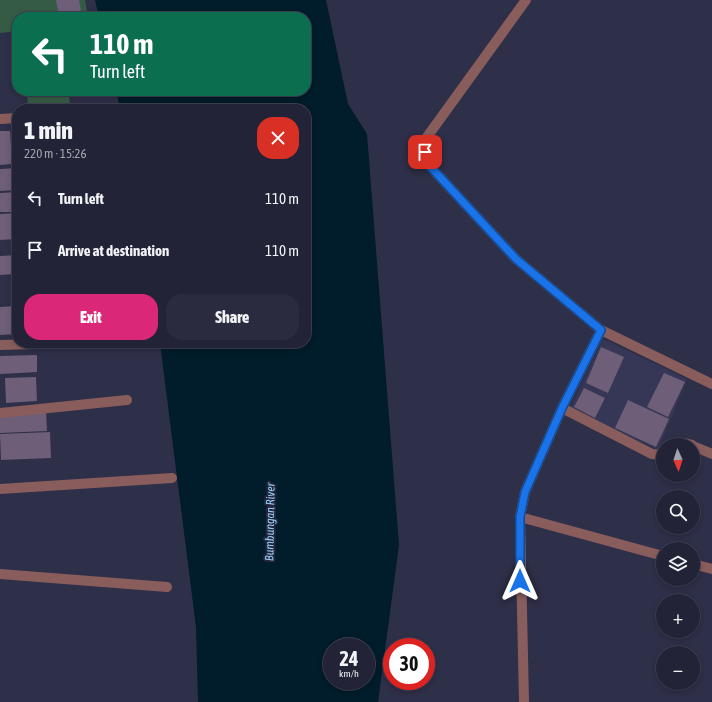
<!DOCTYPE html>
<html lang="en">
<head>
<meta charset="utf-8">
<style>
	body { margin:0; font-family:"Asap Condensed",sans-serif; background:#2a2b3e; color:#f1f3f6; height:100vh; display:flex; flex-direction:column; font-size:15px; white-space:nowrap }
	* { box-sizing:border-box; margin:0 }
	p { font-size:13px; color:#a2a4ad }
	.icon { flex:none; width:22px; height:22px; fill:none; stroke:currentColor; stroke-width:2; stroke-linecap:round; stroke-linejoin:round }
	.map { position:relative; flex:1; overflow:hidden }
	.side { position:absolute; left:12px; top:104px; width:299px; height:244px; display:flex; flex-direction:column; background:#222336; border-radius:16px; box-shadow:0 2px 6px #0003,0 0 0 1px #3f4051 }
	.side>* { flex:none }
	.banner { position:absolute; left:12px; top:12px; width:299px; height:84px; border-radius:16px; box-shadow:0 2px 6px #0003,0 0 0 1px #3f4051; background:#0b6e4f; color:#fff; overflow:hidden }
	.needle { width:26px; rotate:177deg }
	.tools { position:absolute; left:656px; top:438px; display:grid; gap:8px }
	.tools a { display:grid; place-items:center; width:44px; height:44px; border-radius:50%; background:#222336; box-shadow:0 2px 6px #0003,0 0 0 1px #3f4051; font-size:20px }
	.speed { position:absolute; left:323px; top:638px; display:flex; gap:8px; font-size:20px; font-weight:700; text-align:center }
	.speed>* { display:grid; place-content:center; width:52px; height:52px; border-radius:50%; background:#222336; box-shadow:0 2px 6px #0003,0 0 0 1px #3f4051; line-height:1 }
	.speed small { font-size:10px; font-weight:400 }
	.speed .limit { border:6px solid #d22; background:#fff; color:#111 }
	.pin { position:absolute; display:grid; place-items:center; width:34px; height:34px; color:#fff; margin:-17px; border-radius:8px; box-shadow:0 2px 6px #0006 }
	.me { position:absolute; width:44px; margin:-22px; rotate:0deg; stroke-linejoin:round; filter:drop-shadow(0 0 3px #0008) }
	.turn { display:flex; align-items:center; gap:14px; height:84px; padding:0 12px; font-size:18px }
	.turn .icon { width:52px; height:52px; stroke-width:2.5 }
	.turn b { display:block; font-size:28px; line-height:34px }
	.round { display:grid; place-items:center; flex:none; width:42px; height:42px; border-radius:16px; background:#2a2b3e }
	.overview { display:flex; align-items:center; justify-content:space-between; height:68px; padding:0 12px }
	h1 { font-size:24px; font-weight:800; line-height:30px }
	.button { display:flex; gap:8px; margin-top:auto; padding:8px 12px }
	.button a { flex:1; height:46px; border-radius:16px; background:#db2777; color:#fff; font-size:16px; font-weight:800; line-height:46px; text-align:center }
	.button a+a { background:#2a2b3e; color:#f1f3f6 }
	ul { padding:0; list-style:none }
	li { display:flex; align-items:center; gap:12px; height:52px; padding:0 12px }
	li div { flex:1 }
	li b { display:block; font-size:15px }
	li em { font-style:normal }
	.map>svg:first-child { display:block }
	.built { fill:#363756 }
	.green { fill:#365b45 }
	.water { fill:#011c2a; fill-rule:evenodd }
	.building { fill:#6e5e77 }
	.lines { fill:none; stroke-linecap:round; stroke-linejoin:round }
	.minor { stroke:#8a5d5d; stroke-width:10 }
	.route-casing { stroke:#114b97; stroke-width:10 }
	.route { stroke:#1a73e8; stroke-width:7 }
	.labels { text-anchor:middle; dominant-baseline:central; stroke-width:4; stroke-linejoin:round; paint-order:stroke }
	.water-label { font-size:12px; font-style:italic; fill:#95d3f8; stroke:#25253d }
</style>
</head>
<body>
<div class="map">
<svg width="712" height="702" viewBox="0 0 712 702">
	<rect width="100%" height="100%" fill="#2e2f48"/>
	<path class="built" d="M 603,339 L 687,379 L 658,450 L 570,409 Z"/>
	<g class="green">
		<path d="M 0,0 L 85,0 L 88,17 L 17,17 L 17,31 L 0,33 Z"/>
		<path d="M 26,91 L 68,91 L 71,109 L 29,109 Z"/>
	</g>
	<path class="water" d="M 95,0 L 326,0 L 348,104 L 367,134 L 399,545 L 378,702 L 198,702 L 196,627 L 160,343 L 306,343 L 306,109 L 120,109 L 116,91 L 306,91 L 306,17 L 99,17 ZM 332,647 L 366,647 L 366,681 L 332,681 Z"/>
	<g class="building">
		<path d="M 56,0 L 79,0 L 82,17 L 59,17 Z"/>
		<path d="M 0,131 L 10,131 L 12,164 L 0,165 Z"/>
		<path d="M 17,168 L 17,190 L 0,191 L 0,169 Z"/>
		<path d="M 17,192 L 17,212 L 0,212 L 0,193 Z"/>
		<path d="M 17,213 L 17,239 L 0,240 L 0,214 Z"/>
		<path d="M 17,255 L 17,274 L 0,275 L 0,256 Z"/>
		<path d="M 17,306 L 17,334 L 0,335 L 0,307 Z"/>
		<path d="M 601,347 L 624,357 L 608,393 L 586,383 Z"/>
		<path d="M 37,355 L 37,372 L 0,374 L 0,356 Z"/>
		<path d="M 664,373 L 685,382 L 668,417 L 647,407 Z"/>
		<path d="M 36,377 L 37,401 L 6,403 L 5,378 Z"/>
		<path d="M 584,388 L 605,398 L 595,418 L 574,407 Z"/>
		<path d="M 628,400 L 669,419 L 656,447 L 615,428 Z"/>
		<path d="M 46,412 L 47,431 L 0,433 L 0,414 Z"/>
		<path d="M 50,432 L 51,458 L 1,460 L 0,434 Z"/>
	</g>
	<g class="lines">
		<g class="minor">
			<path d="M 526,0 L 427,137 L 425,152 L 427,163 L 516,259 L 601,330 L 712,384"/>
			<path d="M 0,119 L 17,118"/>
			<path d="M 0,345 L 71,343"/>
			<path d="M 562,408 L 652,454 L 663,455"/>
			<path d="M 0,413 L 127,400"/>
			<path d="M 680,445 L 683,443 L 692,445"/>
			<path d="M 693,446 L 712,454"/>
			<path d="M 0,489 L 172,478"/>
			<path d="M 520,517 L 663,556"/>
			<path d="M 693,564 L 712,569"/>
			<path d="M 0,574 L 167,587"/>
			<path d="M 524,702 L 520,517 L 525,492 L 562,408 L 601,330"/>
		</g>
	</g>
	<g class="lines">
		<g class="route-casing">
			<path id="route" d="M 425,152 L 427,163 L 516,259 L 601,330 L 562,408 L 525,492 L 520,517 L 520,581"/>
		</g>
		<use href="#route" class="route"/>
	</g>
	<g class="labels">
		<g class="water-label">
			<text transform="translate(270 522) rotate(-89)">Bumbungan River</text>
		</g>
	</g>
</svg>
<div class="tools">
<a><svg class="needle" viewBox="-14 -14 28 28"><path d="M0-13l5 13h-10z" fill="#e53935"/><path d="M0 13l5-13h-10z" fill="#a2a4ad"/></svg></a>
<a><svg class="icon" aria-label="search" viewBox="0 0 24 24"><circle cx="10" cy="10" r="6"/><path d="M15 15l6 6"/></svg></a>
<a><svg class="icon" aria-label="layers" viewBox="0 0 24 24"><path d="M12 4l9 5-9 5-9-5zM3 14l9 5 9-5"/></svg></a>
<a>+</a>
<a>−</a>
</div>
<div class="speed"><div>24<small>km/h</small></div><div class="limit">30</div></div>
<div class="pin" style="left:425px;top:152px;background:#d93025"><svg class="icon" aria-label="arrive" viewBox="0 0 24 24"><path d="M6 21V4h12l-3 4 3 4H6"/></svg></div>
<svg class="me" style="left:520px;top:581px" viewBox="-20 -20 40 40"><path d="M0-17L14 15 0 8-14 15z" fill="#1a73e8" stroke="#fff" stroke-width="4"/></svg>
<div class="banner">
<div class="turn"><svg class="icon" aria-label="left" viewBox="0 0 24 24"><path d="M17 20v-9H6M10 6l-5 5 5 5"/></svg><div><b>110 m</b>Turn left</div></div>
</div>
<section class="side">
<div class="overview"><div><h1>1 min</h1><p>220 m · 15:26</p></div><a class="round" style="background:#d93025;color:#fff"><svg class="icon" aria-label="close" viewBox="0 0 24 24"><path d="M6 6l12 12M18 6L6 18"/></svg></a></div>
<ul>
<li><svg class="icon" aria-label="left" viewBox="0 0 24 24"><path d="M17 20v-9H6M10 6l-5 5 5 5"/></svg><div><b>Turn left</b></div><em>110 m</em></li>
<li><svg class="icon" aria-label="arrive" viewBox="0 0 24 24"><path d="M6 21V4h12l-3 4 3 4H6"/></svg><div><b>Arrive at destination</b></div><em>110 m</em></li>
</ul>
<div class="button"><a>Exit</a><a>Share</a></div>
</section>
</div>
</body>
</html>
